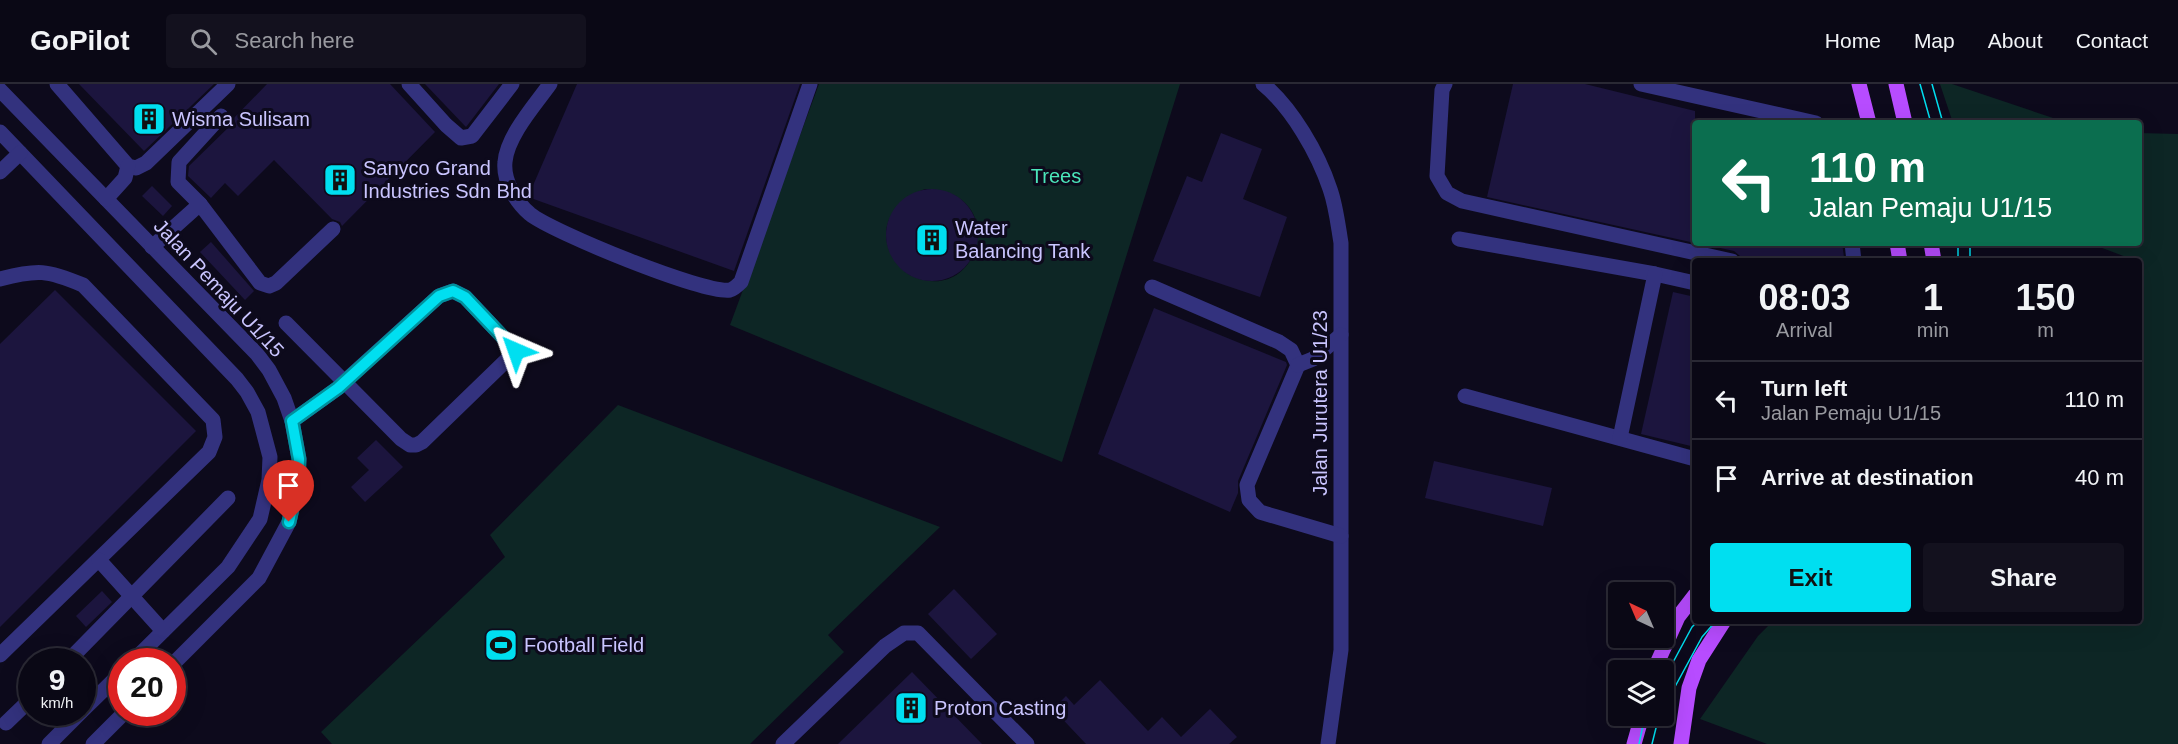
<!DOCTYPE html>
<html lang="en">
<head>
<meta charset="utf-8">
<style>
	body { margin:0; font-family:Helvetica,sans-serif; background:#13111e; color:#f1f3f6; height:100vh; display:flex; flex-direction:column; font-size:22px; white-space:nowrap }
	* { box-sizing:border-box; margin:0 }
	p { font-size:20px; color:#999aa0 }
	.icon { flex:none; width:33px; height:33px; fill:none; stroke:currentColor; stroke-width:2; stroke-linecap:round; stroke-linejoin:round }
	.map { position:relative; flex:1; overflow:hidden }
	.details { position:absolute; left:1692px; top:174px; width:450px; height:366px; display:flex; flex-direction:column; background:#0a0815; border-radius:6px; box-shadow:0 6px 24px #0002,0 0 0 2px #2a2934 }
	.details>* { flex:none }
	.top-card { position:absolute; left:1692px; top:36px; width:450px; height:126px; border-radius:6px; box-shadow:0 6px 24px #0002,0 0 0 2px #2a2934; background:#0b6e4f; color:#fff; overflow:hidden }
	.needle { width:39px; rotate:316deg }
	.tools { position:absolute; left:1608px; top:498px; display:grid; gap:12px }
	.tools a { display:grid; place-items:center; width:66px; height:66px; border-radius:6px; background:#0a0815; box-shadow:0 6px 24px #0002,0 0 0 2px #2a2934; font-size:30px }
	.speed { position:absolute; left:18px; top:564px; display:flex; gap:12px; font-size:30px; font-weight:700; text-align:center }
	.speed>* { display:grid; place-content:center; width:78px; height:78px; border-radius:50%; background:#0a0815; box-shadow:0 6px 24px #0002,0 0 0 2px #2a2934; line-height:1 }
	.speed small { font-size:15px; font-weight:400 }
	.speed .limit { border:9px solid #d22; background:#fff; color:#111 }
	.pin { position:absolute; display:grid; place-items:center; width:51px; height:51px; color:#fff; margin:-62px -26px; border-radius:50% 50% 50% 0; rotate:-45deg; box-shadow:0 0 6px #0007 }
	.pin .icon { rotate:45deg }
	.me { position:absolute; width:66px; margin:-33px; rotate:317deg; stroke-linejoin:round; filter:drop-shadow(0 0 4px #0008) }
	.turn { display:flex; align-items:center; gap:21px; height:126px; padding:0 18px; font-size:27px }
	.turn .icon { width:78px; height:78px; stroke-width:2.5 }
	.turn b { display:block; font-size:42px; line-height:51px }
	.eta { display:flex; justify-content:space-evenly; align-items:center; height:102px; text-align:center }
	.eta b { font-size:36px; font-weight:600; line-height:42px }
	.cta { display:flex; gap:12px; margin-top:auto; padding:12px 18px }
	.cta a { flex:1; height:69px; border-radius:6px; background:#00dff0; color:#111; font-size:24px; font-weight:600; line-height:69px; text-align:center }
	.cta a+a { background:#13111e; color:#f1f3f6 }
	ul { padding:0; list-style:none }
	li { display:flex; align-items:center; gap:18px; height:78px; padding:0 18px; border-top:2px solid #2a2934 }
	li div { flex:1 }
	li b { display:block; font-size:22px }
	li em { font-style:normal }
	header { display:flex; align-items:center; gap:36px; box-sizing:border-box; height:84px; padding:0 30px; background:#0a0815; border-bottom:2px solid #2a2934 }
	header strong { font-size:28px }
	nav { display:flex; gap:33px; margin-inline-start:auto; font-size:21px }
	.search { width:420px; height:54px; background:#13111e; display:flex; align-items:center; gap:15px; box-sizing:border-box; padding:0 21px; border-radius:6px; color:#999aa0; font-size:22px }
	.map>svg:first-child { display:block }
	.green { fill:#0d2625; fill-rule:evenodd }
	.building { fill:#1c153e }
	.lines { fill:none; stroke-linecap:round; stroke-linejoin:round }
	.minor { stroke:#33327e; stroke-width:15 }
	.major { stroke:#b74cff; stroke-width:15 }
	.tram { stroke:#00dff0; stroke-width:1.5 }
	.route-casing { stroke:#00919c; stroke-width:15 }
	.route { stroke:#00dff0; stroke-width:10 }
	.labels { text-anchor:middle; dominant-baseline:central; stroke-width:6; stroke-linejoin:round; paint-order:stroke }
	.poi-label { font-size:20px; fill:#cac5ff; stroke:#0d0a1c; text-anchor:start }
	.park-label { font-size:20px; fill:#4be5ba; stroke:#0d0a1c }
	.street-label { font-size:20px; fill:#cac5ff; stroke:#0d0a1c }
</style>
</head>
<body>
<header>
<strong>GoPilot</strong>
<div class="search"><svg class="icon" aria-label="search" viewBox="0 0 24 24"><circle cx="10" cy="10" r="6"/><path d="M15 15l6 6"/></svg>Search here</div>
<nav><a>Home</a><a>Map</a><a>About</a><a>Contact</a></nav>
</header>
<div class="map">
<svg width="2178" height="660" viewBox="0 0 2178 660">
	<rect width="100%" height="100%" fill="#0d0a1c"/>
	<g class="green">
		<path d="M 819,0 L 1180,0 L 1062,378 L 730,241 ZM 925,105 C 1007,106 983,210 924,196 C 915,194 906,190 900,183 C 872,152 889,118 925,105 Z"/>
		<path d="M 1940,0 L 1952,0 L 2068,39 L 1953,39 Z"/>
		<path d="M 2139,49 L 2178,50 L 2178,660 L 1767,660 L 1700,635 L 1758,552 L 1773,537 L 2139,537 L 2139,194 L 2142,179 L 2089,159 L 2139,159 Z"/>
		<path d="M 618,321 L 940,443 L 828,551 L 844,568 L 750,660 L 332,660 L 321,648 L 505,473 L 490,451 Z"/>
	</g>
	<g class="building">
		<path d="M 79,0 L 214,0 L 144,67 Z"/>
		<path d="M 267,0 L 390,0 L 435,48 L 342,142 L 340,138 L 332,135 L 274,76 L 238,112 L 225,99 L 211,114 L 188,92 L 189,82 L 235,37 L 233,35 Z"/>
		<path d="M 425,0 L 499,0 L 466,43 Z"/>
		<path d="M 577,0 L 800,0 L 734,187 L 528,113 Z"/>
		<path d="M 1513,0 L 1585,0 L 1695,27 L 1695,159 L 1487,113 Z"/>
		<path d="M 1221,49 L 1262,65 L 1243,115 L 1287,133 L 1260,213 L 1153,177 L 1187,92 L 1202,98 Z"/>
		<path d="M 152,102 L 172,122 L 163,132 L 142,112 Z"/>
		<circle cx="932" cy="151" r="46"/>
		<path d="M 211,158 L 254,207 L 245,216 L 200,168 Z"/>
		<path d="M 1712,159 L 1842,159 L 1844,173 L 1841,177 L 1769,177 L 1740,172 L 1734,167 L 1711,162 Z"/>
		<path d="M 55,206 L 196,347 L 0,543 L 0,260 Z"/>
		<path d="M 1673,208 L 1695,213 L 1695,363 L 1641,350 Z"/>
		<path d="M 1154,224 L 1286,278 L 1287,281 L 1238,397 L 1238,409 L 1230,428 L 1098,370 Z"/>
		<path d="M 376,356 L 403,383 L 365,418 L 351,403 L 369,386 L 357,374 Z"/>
		<path d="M 1434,377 L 1552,404 L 1543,442 L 1425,414 Z"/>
		<path d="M 954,505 L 997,550 L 971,575 L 928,530 Z"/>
		<path d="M 102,507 L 112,518 L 86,543 L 76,532 Z"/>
		<path d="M 912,588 L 982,660 L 838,660 Z"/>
		<path d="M 1100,596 L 1148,647 L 1162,633 L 1181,653 L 1210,625 L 1237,653 L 1229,660 L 1086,660 L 1053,625 L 1066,612 L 1074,621 Z"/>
	</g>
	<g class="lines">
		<g class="minor">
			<path d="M 57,0 L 128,82 L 136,84 L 146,79 L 228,0"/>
			<path d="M 409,0 L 446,41 L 461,54 L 472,52 L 512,0"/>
			<path d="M 550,0 C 535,21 507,52 505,78 C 503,97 516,118 530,130 C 552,148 704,210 730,206 C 733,205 738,201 741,198 L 810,0"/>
			<path d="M 1263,0 C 1292,24 1318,69 1330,105 C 1336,122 1338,141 1341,159 L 1341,566 L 1328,660"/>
			<path d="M 1445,0 L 1442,6 L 1437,92 L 1447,109 L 1462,117 L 1732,177"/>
			<path d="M 1641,0 L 1816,39"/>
			<path d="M 0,6 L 257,270 L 269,286 L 284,314 L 292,337 L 299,375 L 298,398 L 289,438 L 259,494 L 172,581"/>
			<path d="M 0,48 L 237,295 L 247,308 L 258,328 L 270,373 L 269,396 L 260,435 L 228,483 L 132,578"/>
			<path d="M 0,88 L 20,69"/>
			<path d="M 106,115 L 125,94 L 128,82"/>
			<path d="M 200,120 L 260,199 L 269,202 L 276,199 L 333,145"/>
			<path d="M 1459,155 L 1655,190 L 1695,199"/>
			<path d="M 1852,159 L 1854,177"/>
			<path d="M 152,163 L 200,120 L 178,98 L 179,78 L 221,32"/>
			<path d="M 0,195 C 38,185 47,186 83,201 L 213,336 L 215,353 L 209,368 L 0,571"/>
			<path d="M 1152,203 L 1279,258 L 1291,266 L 1298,281 L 1247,401 L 1249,416 L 1260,428 L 1341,452"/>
			<path d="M 286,239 L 401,355 L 410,361 L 416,361 L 422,358 L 516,267 L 465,213 L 453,207 L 439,212 L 344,298 L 338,304 L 292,337"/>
			<path d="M 1298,281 L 1313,275 L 1341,251"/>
			<path d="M 1465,312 L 1695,375"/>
			<path d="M 1620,354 L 1655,190"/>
			<path d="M 99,476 L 163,547"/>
			<path d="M 67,578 L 228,414"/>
			<path d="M 82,627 L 122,588"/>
			<path d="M 6,639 L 32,614"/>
			<path d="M 49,660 L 81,628"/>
			<path d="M 93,660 L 125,628"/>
			<path d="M 783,660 L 885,562 L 904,549 L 918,549 L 1027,660"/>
		</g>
		<g class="major">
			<path d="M 1859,0 L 1869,39"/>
			<path d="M 1896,0 L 1905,39"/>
			<path d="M 1897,159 L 1900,177"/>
			<path d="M 1931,159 L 1934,177"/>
			<path d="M 1654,586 L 1678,533 L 1695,511"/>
			<path d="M 1634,660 L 1642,632"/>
			<path d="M 1681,660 L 1689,604 L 1699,576 L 1724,537"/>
		</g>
		<g class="tram">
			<path d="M 1920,0 L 1931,39"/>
			<path d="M 1932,0 L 1943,39"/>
			<path d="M 1958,159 L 1958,177"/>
			<path d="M 1970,177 L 1970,159"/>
			<path d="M 1664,595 L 1692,543 L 1698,537"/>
			<path d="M 1664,623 L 1702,553 L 1716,537"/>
			<path d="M 1639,660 L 1645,632"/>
			<path d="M 1652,660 L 1659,632"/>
		</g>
	</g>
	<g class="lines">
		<g class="route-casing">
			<path id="route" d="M 289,438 L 298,398 L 299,375 L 292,337 L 338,304 L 439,212 L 453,207 L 465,213 L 516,267"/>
		</g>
		<use href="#route" class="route"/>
	</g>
	<defs>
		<g id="building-square" transform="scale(1.725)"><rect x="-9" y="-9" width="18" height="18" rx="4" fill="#00dff0" stroke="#0d0a1c"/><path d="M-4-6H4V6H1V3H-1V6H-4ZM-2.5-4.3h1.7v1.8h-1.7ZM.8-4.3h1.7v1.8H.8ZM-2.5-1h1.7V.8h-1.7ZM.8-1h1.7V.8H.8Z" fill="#111"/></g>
		<g id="stadium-square" transform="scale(1.725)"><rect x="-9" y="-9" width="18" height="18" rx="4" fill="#00dff0" stroke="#0d0a1c"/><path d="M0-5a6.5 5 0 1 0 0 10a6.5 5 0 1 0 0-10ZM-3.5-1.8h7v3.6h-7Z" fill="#111"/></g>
	</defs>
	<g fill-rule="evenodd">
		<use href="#building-square" x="149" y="35"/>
		<use href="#building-square" x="340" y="96"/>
		<use href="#building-square" x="932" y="156"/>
		<use href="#stadium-square" x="501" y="561"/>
		<use href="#building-square" x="911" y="624"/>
	</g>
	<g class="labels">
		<g class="poi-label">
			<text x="172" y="35">Wisma Sulisam</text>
			<text x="363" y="84">Sanyco Grand<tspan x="363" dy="23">Industries Sdn Bhd</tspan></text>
			<text x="955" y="144">Water<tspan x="955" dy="23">Balancing Tank</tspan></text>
			<text x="524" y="561">Football Field</text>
			<text x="934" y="624">Proton Casting</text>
		</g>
		<g class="park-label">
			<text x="1056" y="92">Trees</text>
		</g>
		<g class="street-label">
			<text transform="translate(219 204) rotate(47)">Jalan Pemaju U1/15</text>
			<text transform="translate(1320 319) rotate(-90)">Jalan Jurutera U1/23</text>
		</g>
	</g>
</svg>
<div class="tools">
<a><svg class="needle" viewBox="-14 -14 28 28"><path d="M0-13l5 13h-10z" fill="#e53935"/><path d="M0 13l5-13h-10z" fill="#999aa0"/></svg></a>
<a><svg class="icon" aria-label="layers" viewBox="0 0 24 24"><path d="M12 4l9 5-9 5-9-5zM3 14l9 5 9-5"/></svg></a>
</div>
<div class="speed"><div>9<small>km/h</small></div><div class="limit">20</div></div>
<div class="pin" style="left:289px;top:438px;background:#d93025"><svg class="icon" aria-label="arrive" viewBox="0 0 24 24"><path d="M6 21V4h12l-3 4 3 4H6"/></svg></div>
<svg class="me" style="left:516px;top:267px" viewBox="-20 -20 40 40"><path d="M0-17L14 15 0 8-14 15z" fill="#00dff0" stroke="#fff" stroke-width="4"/></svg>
<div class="top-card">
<div class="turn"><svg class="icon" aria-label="left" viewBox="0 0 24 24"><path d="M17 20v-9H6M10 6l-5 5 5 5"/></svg><div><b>110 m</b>Jalan Pemaju U1/15</div></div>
</div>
<section class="details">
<div class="eta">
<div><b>08:03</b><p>Arrival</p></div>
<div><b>1</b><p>min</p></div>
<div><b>150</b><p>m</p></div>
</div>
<ul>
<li><svg class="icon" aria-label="left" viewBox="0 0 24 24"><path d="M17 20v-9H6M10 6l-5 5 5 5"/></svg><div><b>Turn left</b><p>Jalan Pemaju U1/15</p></div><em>110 m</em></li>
<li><svg class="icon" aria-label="arrive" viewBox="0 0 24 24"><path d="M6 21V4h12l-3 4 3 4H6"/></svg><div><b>Arrive at destination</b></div><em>40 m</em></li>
</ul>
<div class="cta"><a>Exit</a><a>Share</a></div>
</section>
</div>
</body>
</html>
